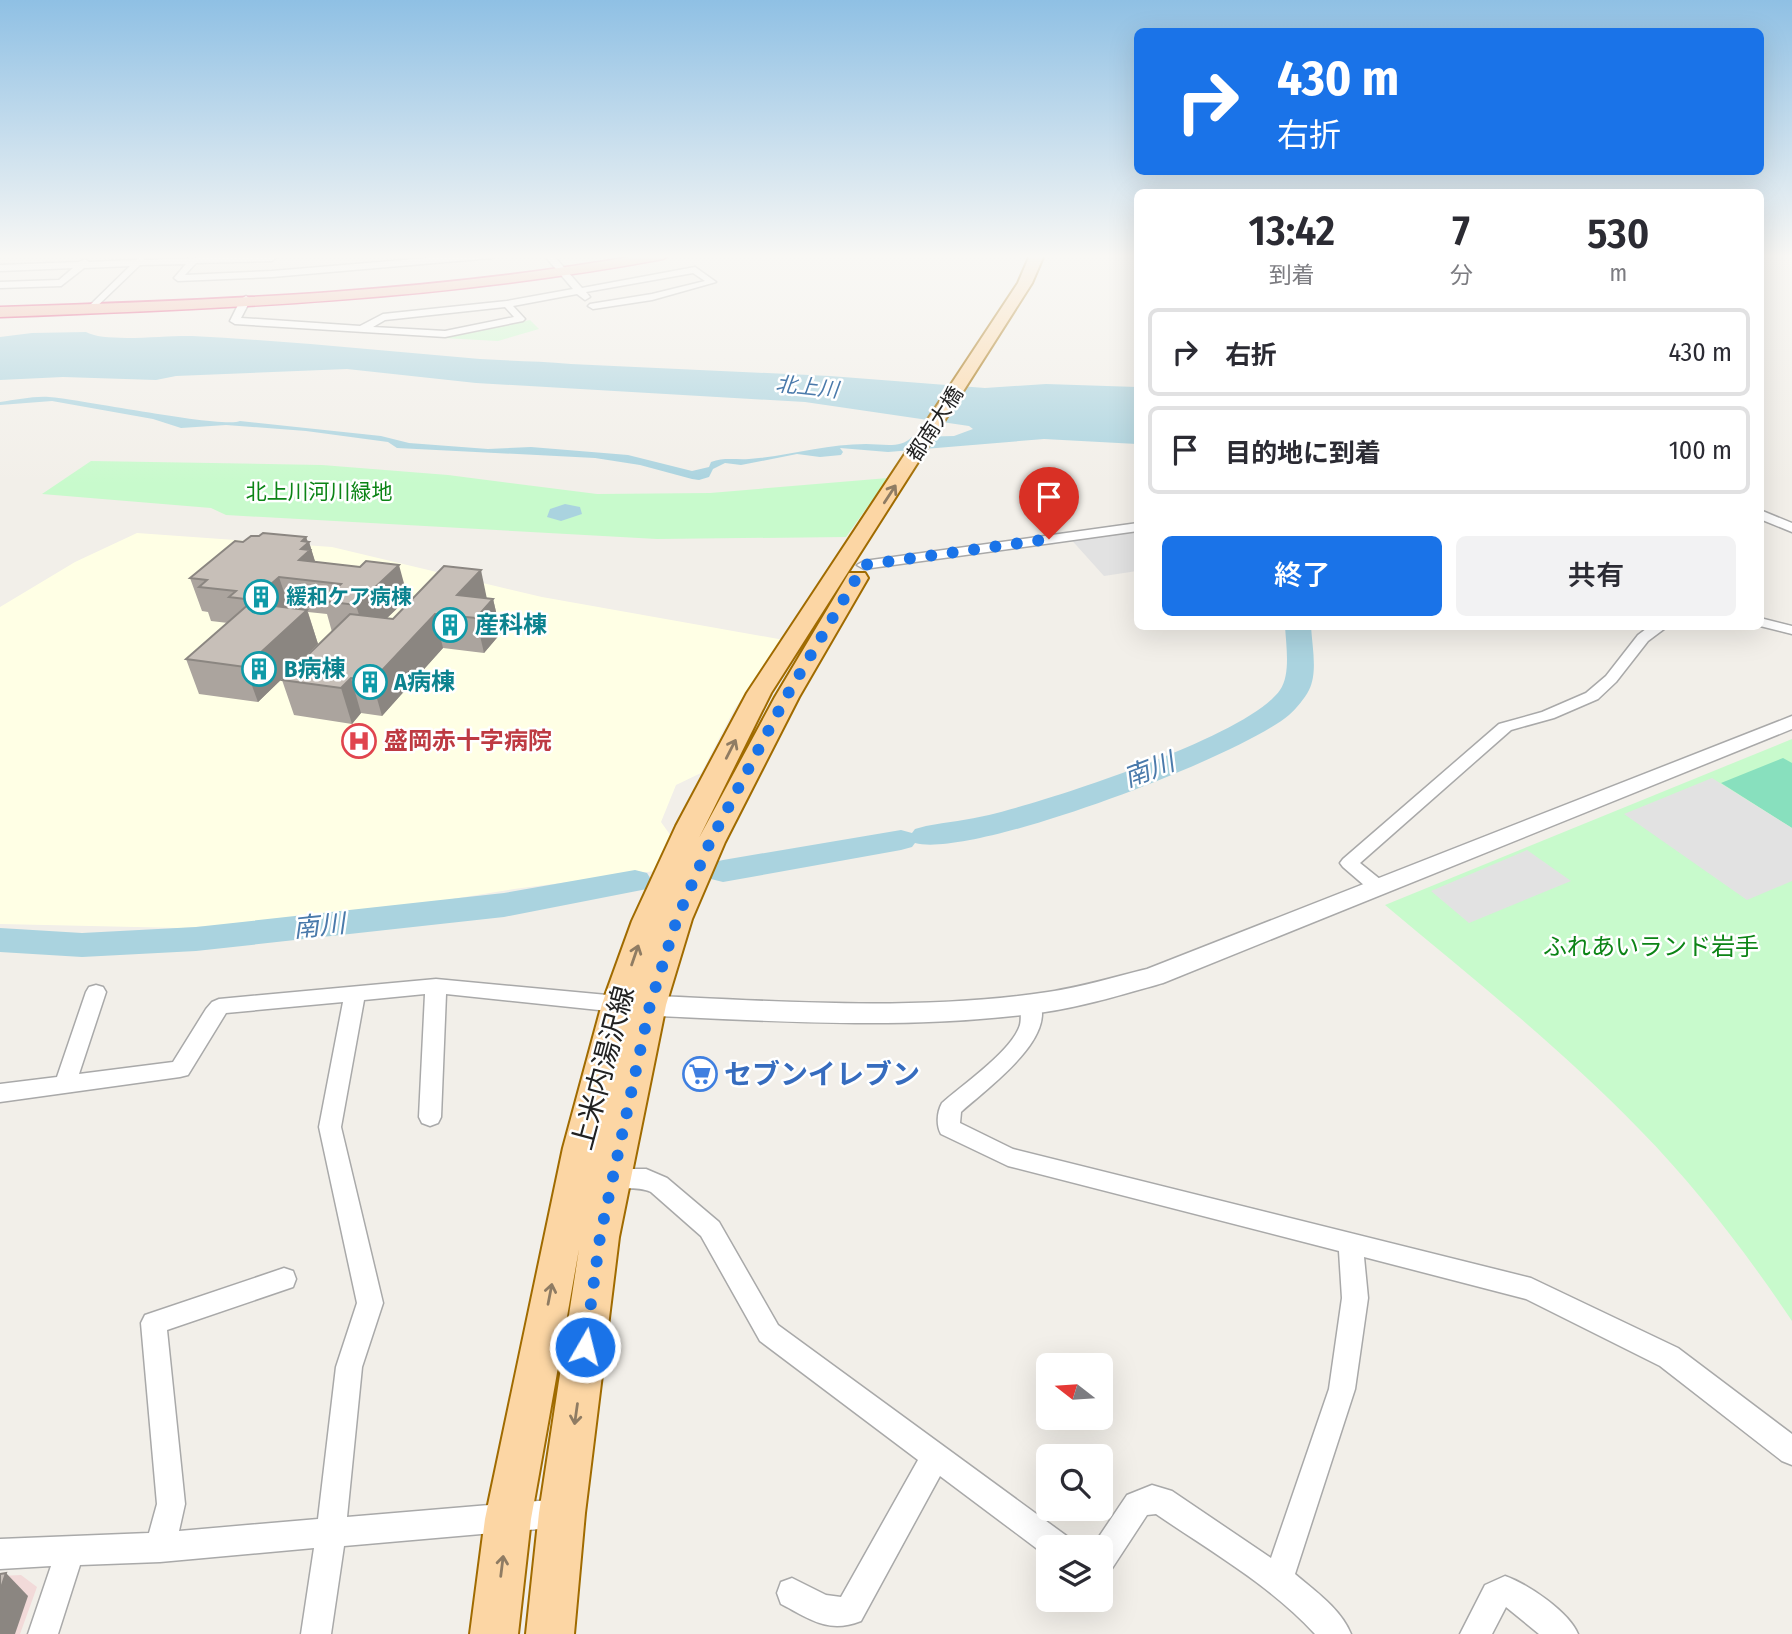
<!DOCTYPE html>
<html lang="ja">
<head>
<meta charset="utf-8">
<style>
	body { margin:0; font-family:"Fira Sans Condensed","Noto Sans JP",sans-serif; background:#f2f2f3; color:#2b2b33; height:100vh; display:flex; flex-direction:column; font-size:26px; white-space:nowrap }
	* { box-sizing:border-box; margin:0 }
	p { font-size:23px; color:#7c7c81 }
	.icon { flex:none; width:38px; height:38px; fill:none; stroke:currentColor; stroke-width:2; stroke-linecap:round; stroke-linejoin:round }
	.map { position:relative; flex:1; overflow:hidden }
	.drawer { position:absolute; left:1134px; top:189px; width:630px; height:441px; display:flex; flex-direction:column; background:#fff; border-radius:10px; box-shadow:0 7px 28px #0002 }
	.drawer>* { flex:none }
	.banner { position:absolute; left:1134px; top:28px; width:630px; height:147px; border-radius:10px; box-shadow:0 7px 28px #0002; background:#1a73e8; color:#fff; overflow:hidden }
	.needle { width:46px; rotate:287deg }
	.tools { position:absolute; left:1036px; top:1353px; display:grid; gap:14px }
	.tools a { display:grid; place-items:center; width:77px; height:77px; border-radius:10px; background:#fff; box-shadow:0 7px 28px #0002; font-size:35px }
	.pin { position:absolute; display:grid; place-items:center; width:60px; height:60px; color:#fff; margin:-72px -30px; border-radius:50% 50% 50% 0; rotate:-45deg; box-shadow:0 0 7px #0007 }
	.pin .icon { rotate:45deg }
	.me { position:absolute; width:77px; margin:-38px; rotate:8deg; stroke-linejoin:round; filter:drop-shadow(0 0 5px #0008) }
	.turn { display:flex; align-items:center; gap:24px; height:147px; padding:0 28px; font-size:32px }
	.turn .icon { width:91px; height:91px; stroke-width:2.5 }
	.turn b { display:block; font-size:49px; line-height:60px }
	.eta { display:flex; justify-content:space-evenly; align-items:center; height:119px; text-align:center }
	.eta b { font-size:42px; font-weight:600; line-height:49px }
	.primary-button { display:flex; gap:14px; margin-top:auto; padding:14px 28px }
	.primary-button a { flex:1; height:80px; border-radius:10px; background:#1a73e8; color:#fff; font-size:28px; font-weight:600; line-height:80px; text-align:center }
	.primary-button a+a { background:#f2f2f3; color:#2b2b33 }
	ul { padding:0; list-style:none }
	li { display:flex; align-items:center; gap:21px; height:88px; margin:0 14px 10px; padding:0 14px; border:4px solid #e1e1e2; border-radius:10px }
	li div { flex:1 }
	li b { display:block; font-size:26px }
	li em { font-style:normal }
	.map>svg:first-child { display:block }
	.commercial { fill:#f2dad9 }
	.education { fill:#ffffe5 }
	.park { fill:#c8facc }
	.pitch { fill:#88e0be }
	.parking { fill:#e2e2e2 }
	.water { fill:#aad3df }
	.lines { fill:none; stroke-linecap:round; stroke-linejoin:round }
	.river { fill:#aad3df; fill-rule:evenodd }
	.minor-casing { stroke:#a9a9a9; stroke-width:3 }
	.tertiary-casing { stroke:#a9a9a9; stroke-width:3 }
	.primary-casing { stroke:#a06b00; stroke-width:4 }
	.trunk-casing { stroke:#dc2a67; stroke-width:3 }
	.minor { fill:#fff; fill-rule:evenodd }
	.tertiary { fill:#fff; fill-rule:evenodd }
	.primary { fill:#fcd6a4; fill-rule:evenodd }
	.trunk { fill:#f2b4a3; fill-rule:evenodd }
	.wall { fill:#aba49e }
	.shaded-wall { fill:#8b8681 }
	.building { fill:#c7bfb8; stroke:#8b8681; stroke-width:2 }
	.oneway { stroke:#8f7c63 }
	.route { stroke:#1a73e8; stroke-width:12; stroke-dasharray:0 21.6 }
	.labels { text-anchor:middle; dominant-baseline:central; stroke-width:5; stroke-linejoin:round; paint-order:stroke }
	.far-water-label { font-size:21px; font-style:italic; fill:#4a7aab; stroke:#fff }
	.far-street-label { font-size:21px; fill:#222; stroke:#fff }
	.far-park-label { font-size:21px; fill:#0c8416; stroke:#fff }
	.far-culture-label { font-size:21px; font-weight:bold; fill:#0d838f; stroke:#fff; text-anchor:start }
	.culture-label { font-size:24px; font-weight:bold; fill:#0d838f; stroke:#fff; text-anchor:start }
	.health-label { font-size:24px; font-weight:bold; fill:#be3a42; stroke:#fff; text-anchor:start }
	.park-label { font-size:24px; fill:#0c8416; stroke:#fff }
	.water-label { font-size:26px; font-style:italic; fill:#4a7aab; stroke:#fff }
	.near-street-label { font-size:28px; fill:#222; stroke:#fff }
	.near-shop-label { font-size:28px; font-weight:bold; fill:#366cbe; stroke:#fff; text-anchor:start }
</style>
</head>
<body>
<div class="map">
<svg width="1792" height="1634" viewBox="0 0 1792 1634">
	<rect width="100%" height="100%" fill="#f2efe9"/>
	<path class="commercial" d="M 21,1575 L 37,1587 L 20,1634 L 0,1634 L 0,1576 Z"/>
	<path class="education" d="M 137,533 L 332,547 L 542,597 L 784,640 L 735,708 L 701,773 L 676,785 L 661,822 L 671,836 L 655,871 L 514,889 L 340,917 L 181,928 L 0,924 L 0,607 L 75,562 Z"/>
	<g class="park">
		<path d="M 530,320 L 539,329 L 498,341 L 443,338 Z"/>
		<path d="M 91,461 L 322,465 L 448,475 L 597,494 L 710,493 L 888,478 L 846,537 L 657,539 L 226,515 L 211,508 L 42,494 Z"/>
		<path d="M 1792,739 L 1792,1321 C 1747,1254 1697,1188 1640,1130 C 1561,1048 1472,978 1385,905 Z"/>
	</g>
	<path class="pitch" d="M 1783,758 L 1792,763 L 1792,828 L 1721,783 Z"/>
	<g class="parking">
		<path d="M 1137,527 L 1137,571 L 1104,576 L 1068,536 Z"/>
		<path d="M 1712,778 L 1792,828 L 1792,881 L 1747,900 L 1624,814 Z"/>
		<path d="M 1527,850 L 1571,881 L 1469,923 L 1431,891 Z"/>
	</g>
	<g class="water">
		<path d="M 86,332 C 105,343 167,335 192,336 C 288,341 384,351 480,359 C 511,361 540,361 571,364 L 830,376 L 985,388 L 1046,384 L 1137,387 L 1137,444 L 1044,439 L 888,452 L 840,448 L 843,452 L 841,455 L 820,457 L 797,454 L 741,465 L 725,463 L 713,469 L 709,477 L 699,480 L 692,479 L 640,465 L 595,458 L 397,448 L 388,442 L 306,431 L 226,425 L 181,428 L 153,419 L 52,401 L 0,405 L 0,402 C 16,400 33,396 49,397 C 79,399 225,429 240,421 L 381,436 L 409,443 L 488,449 L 531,447 L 628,455 L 692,471 L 709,467 L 711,462 C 724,457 736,460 749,459 C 789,456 826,444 866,444 C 883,444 900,449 912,437 L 954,436 L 973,429 L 969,426 L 805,402 L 476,383 L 347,369 L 176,376 L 156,380 L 63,377 L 0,380 L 0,337 L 32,333 Z"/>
		<path d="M 565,504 L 580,507 L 582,514 L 561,521 L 547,517 L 550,509 Z"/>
	</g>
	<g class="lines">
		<g class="river">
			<path d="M 1285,626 L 1311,626 C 1312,646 1318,672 1309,690 C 1305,698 1296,709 1289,715 C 1241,756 973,859 915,843 L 912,847 L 901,850 L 723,882 L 711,879 L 706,871 L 711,863 L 723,860 L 901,830 L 912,833 L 915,829 L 926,826 C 947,822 968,820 989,815 C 1048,801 1249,736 1280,690 C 1291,674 1286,645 1285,626 Z"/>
			<path d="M 635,870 L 647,873 L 652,881 L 647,889 L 504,917 L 196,951 L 82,957 L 0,952 L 0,928 L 82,933 L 196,927 L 504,893 Z"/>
		</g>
		<g class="minor-casing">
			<g id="minor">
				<path d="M 278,255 L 272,261 L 196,263 L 185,275 L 272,271 L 463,255 L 496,255 L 492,258 L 272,277 L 178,281 L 174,278 L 186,264 L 140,265 L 91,312 L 88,311 L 88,307 L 130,266 L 84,268 L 61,286 L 0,288 L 0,282 L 59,280 L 73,268 L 0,271 L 0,265 L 79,262 L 85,259 L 89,262 L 136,260 L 141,257 L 145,260 Z"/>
				<path d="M 544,255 L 553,255 L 582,288 L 695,267 L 716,282 L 652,300 L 593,309 L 588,306 L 590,304 L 652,294 L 705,281 L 693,273 L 586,292 L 590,297 L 585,300 L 577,294 L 513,306 L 525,319 L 523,321 L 445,337 L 235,324 L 230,321 L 241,299 L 246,296 L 251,299 L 241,318 L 360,326 L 383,314 L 507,301 L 573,289 ZM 505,307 L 514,317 L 445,331 L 373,327 L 385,320 Z"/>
				<path d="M 1760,510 L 1792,523 L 1792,532 L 1760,519 Z"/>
				<path d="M 1138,523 L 1138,531 L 864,569 L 857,565 L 864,561 Z"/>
				<path d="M 1760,618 L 1792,626 L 1792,634 L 1760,626 Z"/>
				<path d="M 1650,626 L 1668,626 L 1648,641 L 1616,682 L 1598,699 L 1554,718 L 1511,730 L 1360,863 L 1386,884 L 1388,888 L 1386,892 L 1372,892 L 1343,867 L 1340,863 L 1343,859 L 1499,724 L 1542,712 L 1586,693 L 1606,676 L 1638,635 Z"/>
				<path d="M 436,979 L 618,996 L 625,999 L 628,1004 L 625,1009 L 618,1012 L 446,994 L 441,1117 L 438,1123 L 430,1126 L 422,1123 L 419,1117 L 425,994 L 364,1000 L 341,1127 L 383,1303 L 362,1367 L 347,1517 L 562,1499 L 572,1503 L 576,1513 L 572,1523 L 562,1527 L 344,1546 L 331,1634 L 301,1634 L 314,1548 L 160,1562 L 80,1565 L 58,1634 L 28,1634 L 51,1566 L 0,1569 L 0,1539 L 149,1533 L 157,1504 L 141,1323 L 145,1315 L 284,1268 L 293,1271 L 296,1279 L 293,1287 L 167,1330 L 185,1504 L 179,1531 L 318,1519 L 336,1367 L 357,1303 L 319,1127 L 343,1002 L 226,1013 L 188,1075 L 180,1077 L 0,1102 L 0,1084 L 57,1077 L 86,992 L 89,987 L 96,985 L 103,987 L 106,992 L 79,1074 L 173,1062 L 206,1009 L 212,1002 L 219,999 Z"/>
				<path d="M 1031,996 L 1038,999 C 1060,1037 985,1090 961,1112 L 960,1123 L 1013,1149 L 1531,1278 L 1678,1348 L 1792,1434 L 1792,1465 L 1782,1461 L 1660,1366 L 1526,1299 L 1364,1257 L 1368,1298 L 1355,1389 L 1295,1574 C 1315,1591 1341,1609 1351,1634 L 1315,1634 C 1270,1585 1210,1551 1156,1514 L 1147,1515 L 1111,1570 L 1101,1575 L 1101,1547 L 1092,1547 L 1127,1495 L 1152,1485 L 1172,1491 L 1271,1558 L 1329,1389 L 1342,1298 L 1339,1251 L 1008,1166 L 941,1134 C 936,1125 937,1112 942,1103 C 962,1085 1012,1051 1020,1025 C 1022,1016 1019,1008 1024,999 Z"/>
				<path d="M 612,1169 L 646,1169 L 667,1178 L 719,1222 L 778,1325 L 1068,1537 L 1073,1547 L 1048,1547 L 1048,1557 L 940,1476 L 861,1621 C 828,1634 810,1619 781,1604 L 777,1593 L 781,1582 L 792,1578 L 826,1595 L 841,1597 L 918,1460 L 760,1341 L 701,1236 L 651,1192 C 636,1185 619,1191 604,1186 L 600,1179 L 604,1172 Z"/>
				<path d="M 1505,1576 C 1528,1584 1569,1612 1578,1634 L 1539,1634 L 1506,1607 L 1492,1634 L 1460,1634 L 1485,1585 Z"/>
			</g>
		</g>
		<g class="tertiary-casing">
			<path id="tertiary" d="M 1792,716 L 1792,729 L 1163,983 C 1124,994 1085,1006 1045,1012 C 911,1031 772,1021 637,1015 L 628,1012 L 624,1005 L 628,998 L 637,995 C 771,1001 915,1012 1048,992 C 1082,987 1114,977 1147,969 Z"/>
		</g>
		<g class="primary-casing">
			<path id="primary" d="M 1030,255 L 1044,255 L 1032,283 L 771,693 L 699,838 L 775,697 L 846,578 L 849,573 L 865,573 L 868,578 L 799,697 L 725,842 L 692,919 L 666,1005 L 619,1237 L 585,1513 L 574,1634 L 526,1634 L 539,1513 L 579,1249 L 531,1519 L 518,1634 L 470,1634 L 485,1519 L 563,1148 L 602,1004 L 632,921 L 676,826 L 747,693 L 1018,283 Z"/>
		</g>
		<g class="trunk-casing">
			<path id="trunk" d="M 640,255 L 670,255 L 663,259 C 443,300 223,309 0,317 L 0,307 C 214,300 428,293 640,255 Z"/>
		</g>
		<use href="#minor" class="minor"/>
		<use href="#tertiary" class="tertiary"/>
		<use href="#primary" class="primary"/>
		<use href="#trunk" class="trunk"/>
	</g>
	<path class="wall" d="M 259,536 L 306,537 L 308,542 L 309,542 L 315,562 L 408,598 L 386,619 L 393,619 L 487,598 L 493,599 L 501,633 L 484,653 L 443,648 L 382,716 L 361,713 L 352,724 L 294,715 L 282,680 L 332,632 L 327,614 L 308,612 L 318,644 L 258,702 L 199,694 L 186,659 L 228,623 L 211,621 L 208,612 L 202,611 L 190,578 L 243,542 Z"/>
	<g class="shaded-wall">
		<path d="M 306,537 L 308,543 L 309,542 L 319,574 L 299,560 L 302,541 Z"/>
		<path d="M 399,565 L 408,598 L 366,638 L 356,605 Z"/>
		<path d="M 481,570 L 488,604 L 457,595 Z"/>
		<path d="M 279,577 L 290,610 L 264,634 L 253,600 Z"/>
		<path d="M 493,599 L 501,633 L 484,653 L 476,618 Z"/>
		<path d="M 307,610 L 318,644 L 258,702 L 245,667 Z"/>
		<path d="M 435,614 L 443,648 L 382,716 L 372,681 Z"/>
		<path d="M 351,678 L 361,713 L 352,724 L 341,688 Z"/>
		<path d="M 6,1573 L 28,1596 L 15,1634 L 0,1634 L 0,1591 Z"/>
	</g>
	<g class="building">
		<path d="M 263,533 L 306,537 L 302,541 L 309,542 L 301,549 L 310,550 L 299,560 L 360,567 L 366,561 L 399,565 L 356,605 L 323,601 L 341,584 L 279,577 L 253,600 L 229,597 L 236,591 L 199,587 L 207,580 L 190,578 L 235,541 L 243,542 L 251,536 L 259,536 Z"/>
		<path d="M 444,566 L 481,570 L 457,595 L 493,599 L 476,618 L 435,614 L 372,681 L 351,678 L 341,688 L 282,680 L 350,614 L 393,619 Z"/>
		<path d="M 250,603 L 307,610 L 245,667 L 186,659 Z"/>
		<path d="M 6,1573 L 0,1591 L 0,1574 Z"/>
	</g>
	<defs><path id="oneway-shaft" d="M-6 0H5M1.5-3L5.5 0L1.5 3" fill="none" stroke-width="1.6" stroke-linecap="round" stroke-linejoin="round" transform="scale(1.75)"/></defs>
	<g class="oneway">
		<use href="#oneway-shaft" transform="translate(890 494) rotate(-57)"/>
		<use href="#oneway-shaft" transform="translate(731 749) rotate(-63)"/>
		<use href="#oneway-shaft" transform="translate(635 955) rotate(-71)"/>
		<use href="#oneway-shaft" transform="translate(550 1294) rotate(-79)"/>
		<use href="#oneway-shaft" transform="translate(576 1414) rotate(98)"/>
		<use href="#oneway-shaft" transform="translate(502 1566) rotate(-83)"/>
	</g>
	<linearGradient id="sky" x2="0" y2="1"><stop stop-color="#8fc0e4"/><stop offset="0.53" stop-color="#f9f8f5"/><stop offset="1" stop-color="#f9f8f5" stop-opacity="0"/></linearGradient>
	<rect width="1792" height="484" fill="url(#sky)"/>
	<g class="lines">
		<path class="route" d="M 585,1347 L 600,1237 L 650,1005 L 677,919 L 710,842 L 786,697 L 864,565 L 1049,539"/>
	</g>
	<defs>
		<g id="building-ring" transform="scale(1.75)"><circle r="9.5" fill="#fff" stroke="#0f9aa8" stroke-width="1.5"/><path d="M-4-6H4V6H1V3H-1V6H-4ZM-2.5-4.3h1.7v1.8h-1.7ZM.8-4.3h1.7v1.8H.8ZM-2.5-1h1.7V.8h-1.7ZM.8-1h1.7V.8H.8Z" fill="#0f9aa8"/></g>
		<g id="hospital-ring" transform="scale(1.75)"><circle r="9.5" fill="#fff" stroke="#e0444e" stroke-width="1.5"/><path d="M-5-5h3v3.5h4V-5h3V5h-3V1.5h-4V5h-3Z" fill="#e0444e"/></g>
		<g id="supermarket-ring" transform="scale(1.75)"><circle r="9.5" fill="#fff" stroke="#3f7fe0" stroke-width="1.5"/><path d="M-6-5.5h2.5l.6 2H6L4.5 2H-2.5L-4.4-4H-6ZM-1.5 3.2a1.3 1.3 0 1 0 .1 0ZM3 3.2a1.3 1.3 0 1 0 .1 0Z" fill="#3f7fe0"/></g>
	</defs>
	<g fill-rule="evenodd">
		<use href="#building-ring" x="261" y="597"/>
		<use href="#building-ring" x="450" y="625"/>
		<use href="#building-ring" x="259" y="669"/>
		<use href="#building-ring" x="370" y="682"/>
		<use href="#hospital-ring" x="359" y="741"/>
		<use href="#supermarket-ring" x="700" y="1074"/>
	</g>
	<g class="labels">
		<g class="far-water-label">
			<text transform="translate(807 387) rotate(6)">北上川</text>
		</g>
		<g class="far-street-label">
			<text transform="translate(935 424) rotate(-57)">都南大橋</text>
		</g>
		<g class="far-park-label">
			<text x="319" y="492">北上川河川緑地</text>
		</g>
		<g class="far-culture-label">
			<text x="286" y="597">緩和ケア病棟</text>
		</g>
		<g class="culture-label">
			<text x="475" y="625">産科棟</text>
			<text x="284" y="669">B病棟</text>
			<text x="394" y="682">A病棟</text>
		</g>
		<g class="health-label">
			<text x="384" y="741">盛岡赤十字病院</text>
		</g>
		<g class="park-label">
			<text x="1651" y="947">ふれあいランド岩手</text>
		</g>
		<g class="water-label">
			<text transform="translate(1149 770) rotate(-21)">南川</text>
			<text transform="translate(319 926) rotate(-6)">南川</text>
		</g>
		<g class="near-street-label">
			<text transform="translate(603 1068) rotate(-75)">上米内湯沢線</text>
		</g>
		<g class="near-shop-label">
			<text x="724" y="1074">セブンイレブン</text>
		</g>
	</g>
</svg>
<div class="tools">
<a><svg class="needle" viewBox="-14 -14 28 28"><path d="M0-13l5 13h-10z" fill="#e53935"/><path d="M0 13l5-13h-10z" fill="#7c7c81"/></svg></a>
<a><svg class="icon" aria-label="search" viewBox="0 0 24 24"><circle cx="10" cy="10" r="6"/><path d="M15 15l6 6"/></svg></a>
<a><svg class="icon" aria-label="layers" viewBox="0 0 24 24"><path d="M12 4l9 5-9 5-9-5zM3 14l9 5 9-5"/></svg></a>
</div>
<div class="pin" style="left:1049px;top:539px;background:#d93025"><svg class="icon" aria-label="arrive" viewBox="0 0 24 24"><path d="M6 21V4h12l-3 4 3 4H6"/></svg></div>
<svg class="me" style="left:585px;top:1347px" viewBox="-20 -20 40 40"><circle r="17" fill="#1a73e8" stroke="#fff" stroke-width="3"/><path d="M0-11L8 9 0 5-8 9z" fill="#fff"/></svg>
<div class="banner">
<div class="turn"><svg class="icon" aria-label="right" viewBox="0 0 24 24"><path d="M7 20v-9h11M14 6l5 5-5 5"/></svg><div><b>430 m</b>右折</div></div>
</div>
<section class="drawer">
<div class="eta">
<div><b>13:42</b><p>到着</p></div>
<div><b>7</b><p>分</p></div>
<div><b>530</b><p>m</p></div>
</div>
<ul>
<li><svg class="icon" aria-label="right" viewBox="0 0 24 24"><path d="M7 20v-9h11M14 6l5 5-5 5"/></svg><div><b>右折</b></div><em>430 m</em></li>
<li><svg class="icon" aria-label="arrive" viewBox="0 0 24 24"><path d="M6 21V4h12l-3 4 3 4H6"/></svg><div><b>目的地に到着</b></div><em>100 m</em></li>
</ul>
<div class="primary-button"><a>終了</a><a>共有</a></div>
</section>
</div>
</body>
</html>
